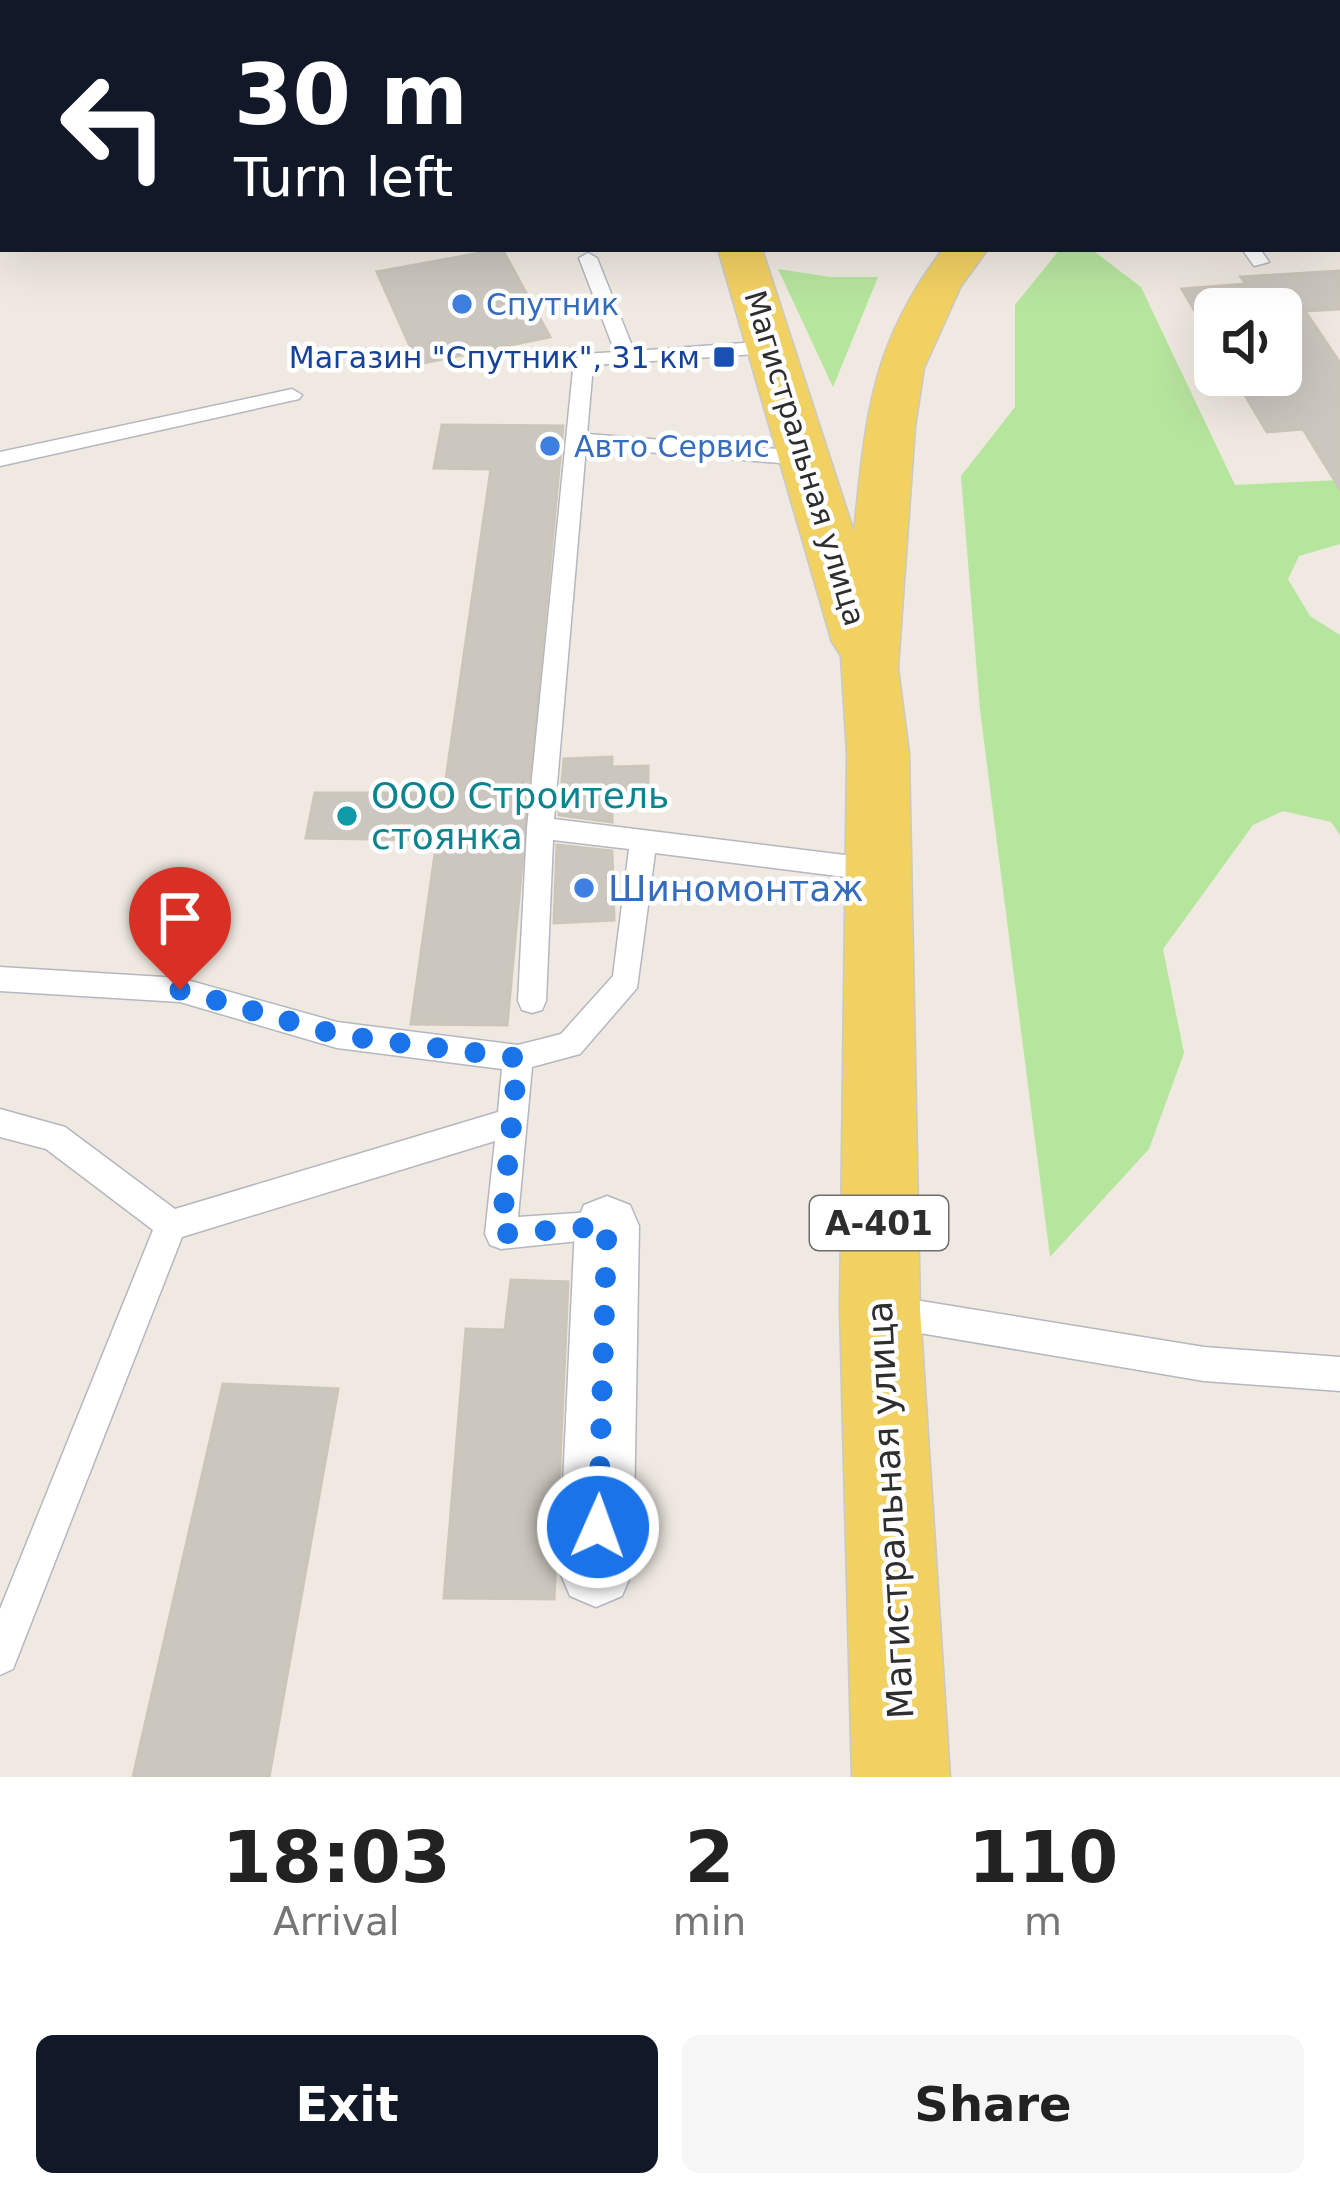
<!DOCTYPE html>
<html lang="en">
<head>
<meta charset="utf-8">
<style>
	body { margin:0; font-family:"DejaVu Sans",sans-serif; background:#f6f6f6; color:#222; height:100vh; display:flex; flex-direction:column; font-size:45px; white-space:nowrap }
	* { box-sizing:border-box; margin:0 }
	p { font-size:39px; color:#767676 }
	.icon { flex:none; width:66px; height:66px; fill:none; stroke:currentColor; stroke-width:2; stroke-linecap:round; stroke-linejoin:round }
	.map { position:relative; height:1777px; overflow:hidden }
	.side { display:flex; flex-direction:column; background:#fff; flex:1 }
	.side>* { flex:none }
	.guide { position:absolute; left:0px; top:0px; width:1341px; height:252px; box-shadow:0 12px 48px #0002; background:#111827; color:#fff; overflow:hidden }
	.tools { position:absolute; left:1194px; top:288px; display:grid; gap:24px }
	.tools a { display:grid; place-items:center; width:108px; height:108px; border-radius:18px; background:#fff; box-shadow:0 12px 48px #0002; font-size:60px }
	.pin { position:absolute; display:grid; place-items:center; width:102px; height:102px; color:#fff; margin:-123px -51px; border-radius:50% 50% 50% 0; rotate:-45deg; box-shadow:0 0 12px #0007 }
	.pin .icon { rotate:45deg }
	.me { position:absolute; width:132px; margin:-66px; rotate:2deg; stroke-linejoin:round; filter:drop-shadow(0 0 9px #0008) }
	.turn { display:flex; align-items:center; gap:42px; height:252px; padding:0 36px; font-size:54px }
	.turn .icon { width:156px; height:156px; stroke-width:2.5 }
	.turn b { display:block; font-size:84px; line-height:102px }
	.eta { display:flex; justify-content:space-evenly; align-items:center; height:204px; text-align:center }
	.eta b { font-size:72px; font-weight:600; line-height:84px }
	.cta { display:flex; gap:24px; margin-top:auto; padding:24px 36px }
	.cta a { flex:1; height:138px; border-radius:18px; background:#111827; color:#fff; font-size:48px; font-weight:600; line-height:138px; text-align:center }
	.cta a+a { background:#f6f6f6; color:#222 }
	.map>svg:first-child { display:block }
	.green { fill:#b6e59e }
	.building { fill:#cbc7bf; stroke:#cbc5ba; stroke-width:3 }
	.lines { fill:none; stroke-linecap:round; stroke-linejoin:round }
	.service-casing { stroke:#b4b7c1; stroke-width:3 }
	.minor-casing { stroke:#b4b7c1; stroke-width:3 }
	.primary-casing { stroke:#c9c9c9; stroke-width:3 }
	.service { fill:#fff; fill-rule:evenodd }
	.minor { fill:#fff; fill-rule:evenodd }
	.primary { fill:#f2d163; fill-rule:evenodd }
	.route { stroke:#1a73e8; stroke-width:21; stroke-dasharray:0 37.8 }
	.shop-dot { fill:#3f7fe0; stroke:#fff; stroke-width:4.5 }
	.transit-dot { fill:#1a4fb4; stroke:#fff; stroke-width:4.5 }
	.culture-dot { fill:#0f9aa8; stroke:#fff; stroke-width:4.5 }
	.labels { text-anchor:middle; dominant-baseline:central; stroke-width:9; stroke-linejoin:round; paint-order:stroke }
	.far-shop-label { font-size:30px; fill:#366cbe; stroke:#fff; text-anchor:start }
	.far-transit-label { font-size:30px; fill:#164399; stroke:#fff; text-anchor:end }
	.far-street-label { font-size:30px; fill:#2e2e2e; stroke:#fff }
	.shield { fill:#fff; stroke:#6d6d6d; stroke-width:3 }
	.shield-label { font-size:33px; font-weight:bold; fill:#2e2e2e }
	.culture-label { font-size:36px; fill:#0d838f; stroke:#fff; text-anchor:start }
	.shop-label { font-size:36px; fill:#366cbe; stroke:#fff; text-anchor:start }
	.street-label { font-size:36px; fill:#2e2e2e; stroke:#fff }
</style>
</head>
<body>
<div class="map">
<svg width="1340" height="1777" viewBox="0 0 1340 1777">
	<rect width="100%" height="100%" fill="#efe9e1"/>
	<g class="green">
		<path d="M 1060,249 L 1091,249 L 1141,287 L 1235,485 L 1340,480 L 1340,544 L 1299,556 L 1288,579 L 1310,616 L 1340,635 L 1340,835 L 1331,822 L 1283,811 L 1253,825 L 1163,949 L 1184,1053 L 1149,1149 L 1050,1257 L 980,710 L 961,476 L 1015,407 L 1015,305 Z"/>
		<path d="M 778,269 L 830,277 L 878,277 L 833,387 Z"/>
	</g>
	<g class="building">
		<path d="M 502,249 L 550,337 L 418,364 L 377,272 Z"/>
		<path d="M 1340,271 L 1340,309 L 1305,311 L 1340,363 L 1340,489 L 1303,429 L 1267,432 L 1233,375 L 1281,375 L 1281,309 L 1215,309 L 1215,345 L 1182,289 L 1246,284 L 1241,277 Z"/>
		<path d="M 442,425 L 563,426 L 507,1025 L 411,1024 L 437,840 L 306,838 L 315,793 L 444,793 L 491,469 L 434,468 Z"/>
		<path d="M 612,757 L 612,767 L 648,766 L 648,803 L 612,803 L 612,822 L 559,815 L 564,759 Z"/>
		<path d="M 557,845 L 612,851 L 614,920 L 554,923 Z"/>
		<path d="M 511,1280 L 568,1282 L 554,1599 L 444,1598 L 466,1329 L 505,1330 Z"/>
		<path d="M 223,1384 L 338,1389 L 269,1777 L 133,1777 Z"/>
	</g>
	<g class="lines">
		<g class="service-casing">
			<g id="service">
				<path d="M 0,0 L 36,0 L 3,3 L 3,7 Z"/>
				<rect x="141" y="0" width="14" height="3"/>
				<path d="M 3,147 L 3,157 L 0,158 L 0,148 Z"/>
				<rect x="1338" y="211" width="2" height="11"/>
				<path d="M 1242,249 L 1260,249 L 1269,262 L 1254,266 Z"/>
				<path d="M 588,253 L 597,258 L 634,351 L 772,341 L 782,347 L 772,353 L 593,365 L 587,434 L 803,451 L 813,458 L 803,465 L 586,447 L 554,819 L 877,859 L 886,862 L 890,870 L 886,878 L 877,881 L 655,853 L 637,988 L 580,1054 L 532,1067 L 518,1217 L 607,1211 L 618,1215 L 623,1226 L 618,1237 L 501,1249 L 490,1245 L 485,1234 L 495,1141 L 182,1237 L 13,1669 L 0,1675 L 0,1609 L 153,1230 L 46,1149 L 0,1137 L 0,1109 L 65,1127 L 175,1209 L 498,1112 L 502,1069 L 337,1048 L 180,1002 L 0,991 L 0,967 L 180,978 L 337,1022 L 518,1045 L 561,1034 L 613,976 L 629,849 L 553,840 L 546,1001 L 542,1010 L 532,1013 L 522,1010 L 518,1001 L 527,828 L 574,360 L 584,354 L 615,352 L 579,258 Z"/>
				<path d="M 292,389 L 302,395 L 299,399 L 0,466 L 0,452 Z"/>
				<path d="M 884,1295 L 1204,1347 L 1340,1357 L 1340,1391 L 1204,1381 L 884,1327 L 872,1323 L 867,1311 L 872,1299 Z"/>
			</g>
		</g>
		<g class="minor-casing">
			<path id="minor" d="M 607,1196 L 630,1205 L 639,1226 L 633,1570 L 622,1596 L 596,1607 L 570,1596 L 559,1570 L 575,1226 L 584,1205 Z"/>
		</g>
		<g class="primary-casing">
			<g id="primary">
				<path d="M 661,0 L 695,0 L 696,3 L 660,3 Z"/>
				<path d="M 914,0 L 962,0 L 965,3 L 916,3 Z"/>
				<rect x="1338" y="73" width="2" height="22"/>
				<path d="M 718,249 L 762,249 L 854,532 C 866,417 870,345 943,249 L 988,249 L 961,286 L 924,368 L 915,427 L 898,668 L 909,753 L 920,1310 L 950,1777 L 852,1777 L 840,1310 L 847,753 L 841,656 L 832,642 Z"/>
			</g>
		</g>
		<use href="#service" class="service"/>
		<use href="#minor" class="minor"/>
		<use href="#primary" class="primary"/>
	</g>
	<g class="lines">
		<path class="route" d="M 180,990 L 338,1035 L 518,1058 L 501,1234 L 607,1226 L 598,1527"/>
	</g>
	<g class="shop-dot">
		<circle cx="462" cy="304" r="12"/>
		<circle cx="550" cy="446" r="12"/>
		<circle cx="584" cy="888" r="12"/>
	</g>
	<rect class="transit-dot" x="712" y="345" width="24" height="24" rx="6"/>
	<circle class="culture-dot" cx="347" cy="816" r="12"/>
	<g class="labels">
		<g class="far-shop-label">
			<text x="486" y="304">Спутник</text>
			<text x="574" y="446">Авто Сервис</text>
		</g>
		<g class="far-transit-label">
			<text x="700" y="357">Магазин "Спутник", 31 км</text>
		</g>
		<g class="far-street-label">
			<text transform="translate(805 458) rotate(73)">Магистральная улица</text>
		</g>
		<rect class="shield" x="810" y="1196" width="138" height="54" rx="9"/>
		<g class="shield-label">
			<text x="879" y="1223">А-401</text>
		</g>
		<g class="culture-label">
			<text x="371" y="795">ООО Строитель<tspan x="371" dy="41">стоянка</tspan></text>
		</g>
		<g class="shop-label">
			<text x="608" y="888">Шиномонтаж</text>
		</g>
		<g class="street-label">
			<text transform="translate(890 1510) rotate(-93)">Магистральная улица</text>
		</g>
	</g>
</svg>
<div class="tools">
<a><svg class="icon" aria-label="sound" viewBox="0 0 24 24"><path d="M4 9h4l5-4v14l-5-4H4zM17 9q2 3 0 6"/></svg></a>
</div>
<div class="pin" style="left:180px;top:990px;background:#d93025"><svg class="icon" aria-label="arrive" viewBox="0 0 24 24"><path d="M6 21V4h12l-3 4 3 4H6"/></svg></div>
<svg class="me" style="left:598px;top:1527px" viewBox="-20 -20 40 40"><circle r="17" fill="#1a73e8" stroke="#fff" stroke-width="3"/><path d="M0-11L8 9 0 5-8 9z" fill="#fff"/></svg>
<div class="guide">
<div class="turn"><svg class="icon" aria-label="left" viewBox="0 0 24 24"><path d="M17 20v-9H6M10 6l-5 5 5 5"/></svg><div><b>30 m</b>Turn left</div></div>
</div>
</div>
<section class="side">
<div class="eta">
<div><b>18:03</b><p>Arrival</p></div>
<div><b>2</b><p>min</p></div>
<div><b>110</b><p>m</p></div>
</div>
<div class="cta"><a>Exit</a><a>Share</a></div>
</section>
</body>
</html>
